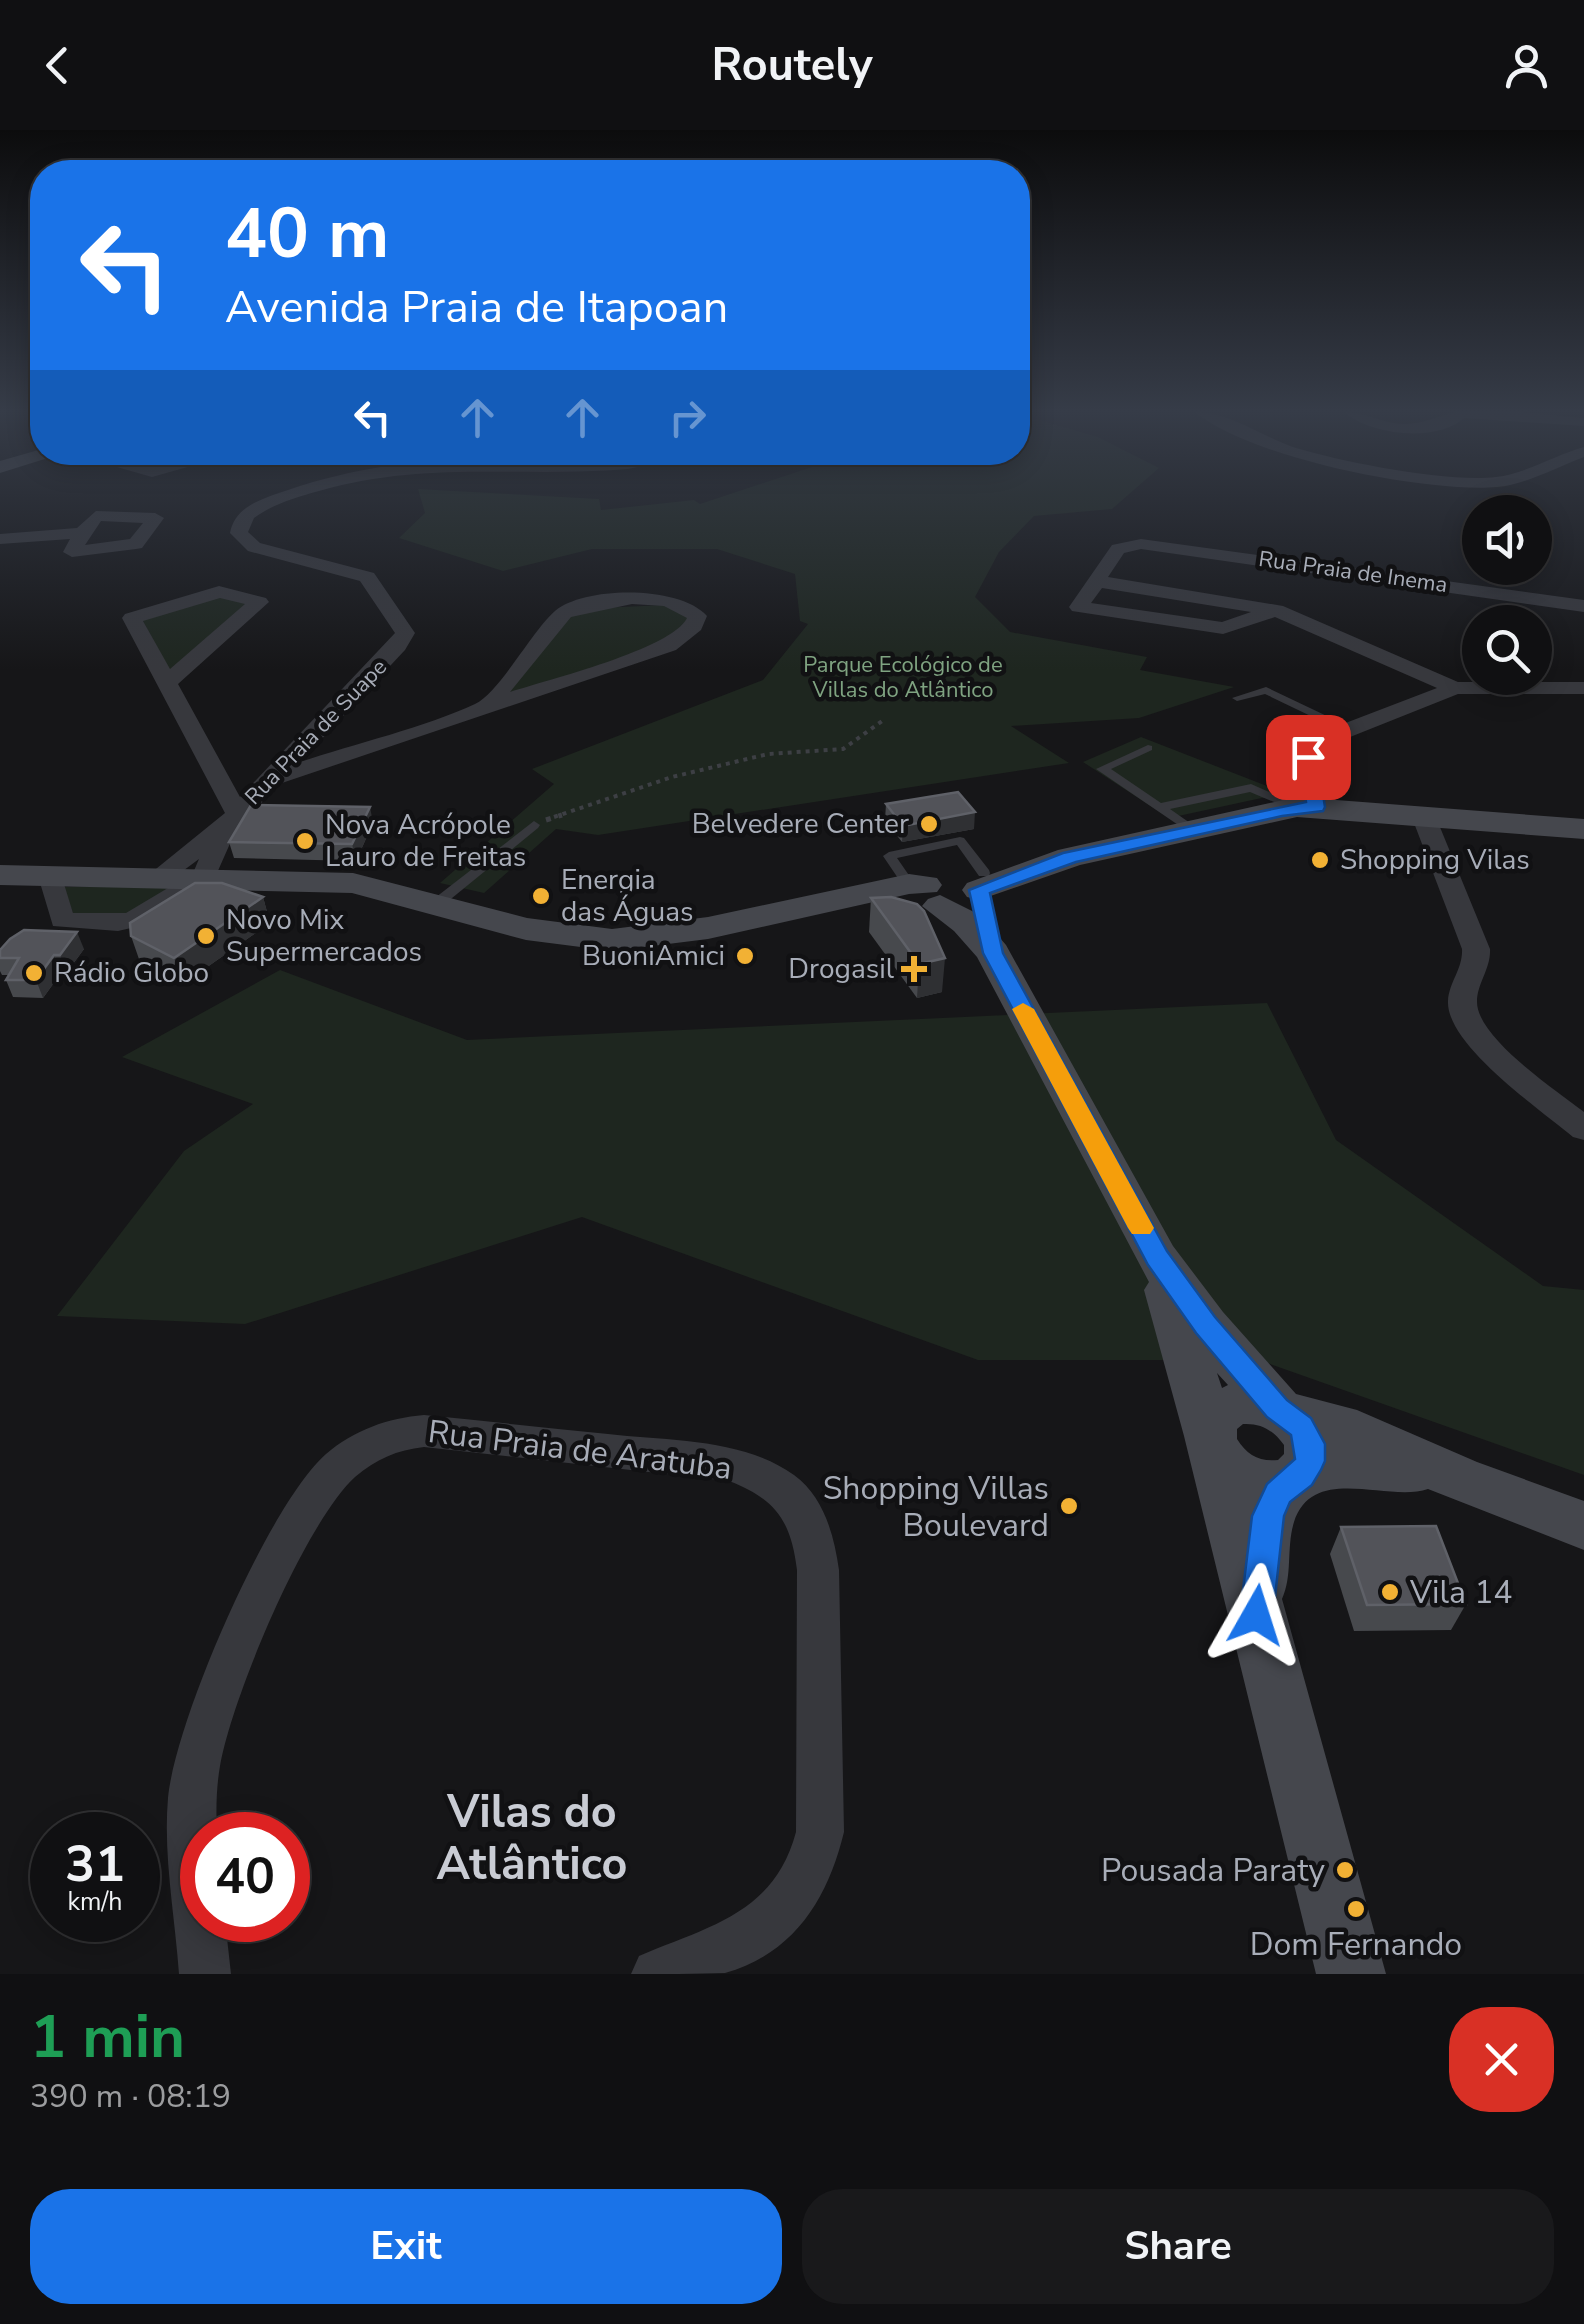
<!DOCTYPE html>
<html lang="en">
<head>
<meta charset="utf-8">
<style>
	body { margin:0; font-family:"Nunito Sans",sans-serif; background:#19191b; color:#f1f3f6; height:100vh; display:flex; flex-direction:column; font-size:38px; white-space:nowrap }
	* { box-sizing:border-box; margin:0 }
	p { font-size:32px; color:#9c9d9f }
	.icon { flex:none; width:55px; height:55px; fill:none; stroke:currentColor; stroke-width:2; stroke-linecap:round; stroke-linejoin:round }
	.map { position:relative; height:1844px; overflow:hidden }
	.side { display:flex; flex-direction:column; background:#101012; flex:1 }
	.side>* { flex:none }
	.guide { position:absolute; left:30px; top:30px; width:1000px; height:305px; border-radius:40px; box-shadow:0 5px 25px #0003,0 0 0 2px #303032; background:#1a73e8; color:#fff; overflow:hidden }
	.buttons { position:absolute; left:1462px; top:365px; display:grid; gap:20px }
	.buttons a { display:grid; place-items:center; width:90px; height:90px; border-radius:50%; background:#101012; box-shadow:0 5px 25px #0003,0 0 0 2px #303032; font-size:50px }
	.speed { position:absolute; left:30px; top:1682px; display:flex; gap:20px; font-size:50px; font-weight:700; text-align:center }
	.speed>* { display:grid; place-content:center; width:130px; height:130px; border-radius:50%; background:#101012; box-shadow:0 5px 25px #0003,0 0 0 2px #303032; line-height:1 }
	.speed small { font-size:25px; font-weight:400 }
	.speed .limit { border:15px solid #d22; background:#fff; color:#111 }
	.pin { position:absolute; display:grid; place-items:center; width:85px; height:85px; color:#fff; margin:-42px; border-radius:20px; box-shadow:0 5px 15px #0006 }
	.me { position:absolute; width:110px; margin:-55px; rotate:6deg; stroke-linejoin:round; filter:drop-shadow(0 0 8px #0008) }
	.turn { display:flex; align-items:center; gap:35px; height:210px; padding:0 30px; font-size:45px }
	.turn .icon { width:130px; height:130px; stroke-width:2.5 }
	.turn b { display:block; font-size:70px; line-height:85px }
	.lanes { display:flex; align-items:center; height:95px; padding:0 30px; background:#0003; justify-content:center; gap:50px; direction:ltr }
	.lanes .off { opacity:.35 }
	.round { display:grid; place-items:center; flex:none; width:105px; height:105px; border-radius:40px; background:#19191b }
	.summary { display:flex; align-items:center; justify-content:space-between; height:170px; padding:0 30px }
	h1 { font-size:60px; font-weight:700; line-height:75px; color:#1e9e55 }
	.button { display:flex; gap:20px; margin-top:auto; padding:20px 30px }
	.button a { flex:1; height:115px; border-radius:40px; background:#1a73e8; color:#fff; font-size:40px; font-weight:700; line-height:115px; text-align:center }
	.button a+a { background:#19191b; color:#f1f3f6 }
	header { display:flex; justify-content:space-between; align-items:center; height:130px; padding:0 30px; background:#101012; font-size:45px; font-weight:700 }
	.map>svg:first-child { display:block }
	.green { fill:#1e261f }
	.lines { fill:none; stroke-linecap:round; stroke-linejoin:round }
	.path-far1 { stroke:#3d3f44; stroke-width:4; stroke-dasharray:4 5; stroke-linecap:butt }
	.path { stroke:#3d3f44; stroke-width:5; stroke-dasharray:5 8; stroke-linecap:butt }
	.lane { fill:#37383d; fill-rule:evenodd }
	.street { fill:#37383d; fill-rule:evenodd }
	.secondary { fill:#45474d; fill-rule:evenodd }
	.wall { fill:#47494d }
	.shaded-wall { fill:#2f3033 }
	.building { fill:#525359; stroke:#5f6168; stroke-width:2.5 }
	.route { fill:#1a73e8; stroke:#114b97; stroke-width:2.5 }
	.slow { fill:#f59e0b }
	.poi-dot { fill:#f2b134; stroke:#111113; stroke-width:4 }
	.labels { text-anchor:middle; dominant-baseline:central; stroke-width:9; stroke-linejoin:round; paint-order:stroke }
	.far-street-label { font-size:22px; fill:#a8adb8; stroke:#111113 }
	.far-park-label { font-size:22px; fill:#7fa381; stroke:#111113 }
	.poi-label { font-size:28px; fill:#a8adb8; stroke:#111113; text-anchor:start }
	.near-street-label { font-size:32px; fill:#a8adb8; stroke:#111113 }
	.near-poi-label { font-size:32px; fill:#a8adb8; stroke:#111113; text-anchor:end }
	.near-district-label { font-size:45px; font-weight:bold; fill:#c9ccd4; stroke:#111113 }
</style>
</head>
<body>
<header><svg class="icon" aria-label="back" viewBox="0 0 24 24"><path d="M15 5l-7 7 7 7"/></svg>Routely<svg class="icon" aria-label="person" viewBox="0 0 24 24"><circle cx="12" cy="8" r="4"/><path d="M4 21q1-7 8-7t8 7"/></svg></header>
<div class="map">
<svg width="1584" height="1844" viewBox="0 0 1584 1844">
	<rect width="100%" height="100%" fill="#161618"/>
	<g class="green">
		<path d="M 1018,284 L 1098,307 L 1159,338 L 1112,379 L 1034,386 L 999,422 L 975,467 L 1010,502 L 1147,527 L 1140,540 L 1234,557 L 1139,588 L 1011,596 L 1069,633 L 598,705 L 556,699 L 484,763 L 440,753 L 554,654 L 532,639 L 763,550 L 808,494 L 800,491 L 795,444 L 717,419 L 592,419 L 503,441 L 399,408 L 425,383 L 418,359 L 599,369 L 601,380 L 694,370 L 700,374 L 827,332 L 814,323 L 1018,322 Z"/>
		<path d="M 220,467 L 252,474 L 170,543 L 142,489 Z"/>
		<path d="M 665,475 L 692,489 L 663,515 L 498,571 L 566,486 L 599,478 Z"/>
		<path d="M 1141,607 L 1285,663 L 1169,688 L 1083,632 Z"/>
		<path d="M 172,756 L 122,787 L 74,786 L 64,757 Z"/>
		<path d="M 280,840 L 467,910 L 1267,873 L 1336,1010 L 1543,1156 L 1584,1160 L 1584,1345 L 1259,1230 L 978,1230 L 582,1087 L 245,1194 L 57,1186 L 184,1021 L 253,974 L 122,927 Z"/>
	</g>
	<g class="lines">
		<path class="path-far1" d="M 554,687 L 672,647 L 768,624 L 843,619 L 885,589"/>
		<path class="path" d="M 546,690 L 562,685"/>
		<g class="lane">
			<path d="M 1266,557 L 1352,598 L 1354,600 L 1348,603 L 1344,602 L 1265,564 L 1237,571 L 1232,568 Z"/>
			<path d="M 1148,615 L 1152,616 L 1152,620 L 1111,639 L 1161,673 L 1251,654 L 1303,677 L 1301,680 L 1293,680 L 1250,662 L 1170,679 L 1200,700 L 1198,703 L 1190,703 L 1096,639 Z"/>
			<path d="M 534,691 L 540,695 L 538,698 L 441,777 L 431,777 L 429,774 L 431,771 Z"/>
			<path d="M 960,707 L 964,708 L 989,740 L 990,743 L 989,746 L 979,746 L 957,715 L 897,728 L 915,754 L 909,758 L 904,757 L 883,726 L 889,722 Z"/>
		</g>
		<g class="street">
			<path d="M 1195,282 C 1231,282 1262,307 1296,318 C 1343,332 1448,353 1496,347 C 1525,344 1555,325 1584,317 L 1584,327 C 1557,337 1525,355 1497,357 C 1425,363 1250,328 1195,282 Z"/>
			<path d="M 1344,282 C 1366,282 1383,294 1405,294 C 1424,294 1442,284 1457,282 C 1498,277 1543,285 1584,288 L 1584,296 L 1464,288 C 1437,313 1370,305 1344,282 Z"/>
			<path d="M 64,322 L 92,322 L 152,337 L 213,322 L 241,322 L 152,347 Z"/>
			<path d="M 654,322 L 675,322 L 657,333 L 628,339 C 522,348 424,330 319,361 C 297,367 273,374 254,388 L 248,402 L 260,413 L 374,443 L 415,503 L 405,520 L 300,632 C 354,614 426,597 475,574 C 500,562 531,502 555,481 C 584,456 680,455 707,486 L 701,500 L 676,520 L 279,654 L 236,700 L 213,752 L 144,795 L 118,801 L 53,796 L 38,746 L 42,741 L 60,741 L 73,783 L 126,783 L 193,743 L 199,729 L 168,752 L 150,752 L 146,747 L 225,683 L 122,488 L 125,484 L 219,456 L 266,468 L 269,472 L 178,554 L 240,667 L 395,503 L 360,451 L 248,421 L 230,403 C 235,375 265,368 288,360 C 352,338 419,329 485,329 C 538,329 605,344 654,322 ZM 220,468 L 245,474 L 170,539 L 143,491 ZM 632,474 L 664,476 L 687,488 C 672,519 547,550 510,562 L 571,487 Z"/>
			<path d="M 96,381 L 155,383 L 164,388 L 142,418 L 136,419 L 72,427 L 63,422 L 70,409 L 0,414 L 0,404 L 77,398 ZM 101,391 L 143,393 L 130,409 L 85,415 Z"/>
			<path d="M 1141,409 L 1584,470 L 1584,482 L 1141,419 L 1124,423 L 1108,447 L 1283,476 L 1458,552 L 1584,552 L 1584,564 L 1458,564 L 1325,617 L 1320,634 L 1328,677 L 1325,682 L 1307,682 C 1296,659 1293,628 1309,607 L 1437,558 L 1275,487 L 1223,504 L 1072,481 L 1069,477 L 1112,415 ZM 1102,458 L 1251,482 L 1222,492 L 1091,473 Z"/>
			<path d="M 1423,678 L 1435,685 L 1490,819 C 1491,839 1477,853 1477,872 C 1477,908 1557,961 1584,982 L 1584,1010 L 1573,1007 C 1541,980 1446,915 1448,871 C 1449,852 1463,839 1462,819 L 1411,685 Z"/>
			<path d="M 424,1285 C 485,1291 547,1298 608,1304 C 669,1311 742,1308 794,1345 C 824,1367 834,1405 839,1440 L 844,1702 C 828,1768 795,1823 725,1843 C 697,1844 659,1844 631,1844 L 639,1826 C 709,1796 774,1784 796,1702 L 797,1440 C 791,1391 776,1369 729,1351 L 424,1317 C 397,1320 376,1329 355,1347 C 305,1393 232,1567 220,1636 C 216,1659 216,1682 217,1705 L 202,1705 L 202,1790 L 225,1790 L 231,1844 L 179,1844 C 175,1786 163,1726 168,1668 C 175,1591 269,1374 326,1324 C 354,1300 388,1288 424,1285 Z"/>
		</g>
		<g class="secondary">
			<path d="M 42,319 L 42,322 L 67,322 L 0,343 L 0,331 Z"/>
			<path d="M 1297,667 L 1584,689 L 1584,709 L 1297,687 L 1080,735 L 979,770 L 967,767 L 962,760 L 967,753 L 1058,720 Z"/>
			<path d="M 0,735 L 353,743 L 527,788 L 612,799 L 708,787 L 909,744 L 937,748 L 942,755 L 937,762 L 909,764 L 708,809 L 612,821 L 526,810 L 352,763 L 0,755 Z"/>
			<path d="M 940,765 L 980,785 L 1006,815 L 1173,1116 L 1223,1182 L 1296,1264 L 1357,1280 L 1477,1332 L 1584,1371 L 1584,1420 L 1428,1359 C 1388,1373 1313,1333 1294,1392 C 1286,1418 1293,1445 1282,1469 L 1386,1844 L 1316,1844 L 1184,1306 L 1144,1160 L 1149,1152 L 977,827 L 954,801 L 922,776 L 928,769 ZM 1217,1243 L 1228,1255 L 1222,1258 ZM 1243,1294 C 1261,1293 1273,1300 1284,1315 L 1284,1324 L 1278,1330 C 1259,1332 1247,1325 1237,1309 L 1237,1299 Z"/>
		</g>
	</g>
	<g class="wall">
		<path d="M 886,674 L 974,699 L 902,712 L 885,690 Z"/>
		<path d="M 373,693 L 356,731 L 234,728 L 229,712 Z"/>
		<path d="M 263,767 L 270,793 L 183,854 L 140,832 L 131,806 Z"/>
		<path d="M 871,768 L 942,862 L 917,868 L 869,802 Z"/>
		<path d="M 84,819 L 67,842 L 61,843 L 43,868 L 13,867 L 6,850 L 8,845 L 2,845 L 0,841 L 0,820 Z"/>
		<path d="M 1341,1397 L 1466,1474 L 1451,1500 L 1354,1501 L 1330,1424 Z"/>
	</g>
	<g class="shaded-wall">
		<path d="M 370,677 L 373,693 L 356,731 L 352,714 Z"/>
		<path d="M 975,682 L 974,699 L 902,712 L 903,696 Z"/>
		<path d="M 263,767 L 270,793 L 183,854 L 174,828 Z"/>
		<path d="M 77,802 L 84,819 L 67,842 L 60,825 Z"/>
		<path d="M 54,825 L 61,843 L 43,868 L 36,850 Z"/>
		<path d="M 945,828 L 942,862 L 917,868 L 919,834 Z"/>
	</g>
	<g class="building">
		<path d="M 958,662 L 975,682 L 903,696 L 886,674 Z"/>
		<path d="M 251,675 L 370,677 L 352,714 L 229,712 Z"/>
		<path d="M 195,753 L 222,753 L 263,767 L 174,828 L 131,806 L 130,793 Z"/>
		<path d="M 891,767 L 917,774 L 924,781 L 945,828 L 919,834 L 871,768 Z"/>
		<path d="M 24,800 L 77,802 L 60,825 L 54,825 L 36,850 L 6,850 L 19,828 L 0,828 L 0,820 L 10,809 Z"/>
		<path d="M 1436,1396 L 1466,1474 L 1367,1475 L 1341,1397 Z"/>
	</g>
	<linearGradient id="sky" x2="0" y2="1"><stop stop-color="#0c0c0d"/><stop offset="0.52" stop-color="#363c48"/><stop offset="1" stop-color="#363c48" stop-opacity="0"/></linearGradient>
	<rect width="1584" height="540" fill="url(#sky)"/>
	<path class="route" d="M 1308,622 L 1317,627 L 1325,677 L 1323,681 L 1282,686 L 1076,732 L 990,763 L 1003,823 L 1167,1121 L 1215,1187 L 1287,1270 L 1311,1288 L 1325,1314 L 1325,1331 L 1321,1340 L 1312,1355 L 1290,1372 L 1284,1386 L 1273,1485 L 1268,1496 L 1256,1500 L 1245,1496 L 1240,1485 L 1252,1386 L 1267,1354 L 1295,1329 L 1291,1305 L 1267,1287 L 1196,1203 L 1148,1135 L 983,823 L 969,760 L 1063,723 L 1306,672 L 1300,627 Z"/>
	<path class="slow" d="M 1023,873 L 1034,879 L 1154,1098 L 1150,1104 L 1132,1104 L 1128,1098 L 1012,879 Z"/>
	<g class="poi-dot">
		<circle cx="929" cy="694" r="10"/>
		<circle cx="305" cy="711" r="10"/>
		<circle cx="1320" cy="730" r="10"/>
		<circle cx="541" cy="766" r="10"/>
		<circle cx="206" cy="806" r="10"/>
		<circle cx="745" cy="826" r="10"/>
		<path d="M909 824h10v10h10v10h-10v10h-10v-10h-10v-10h10z"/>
		<circle cx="34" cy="843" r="10"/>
		<circle cx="1069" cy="1376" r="10"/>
		<circle cx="1390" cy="1462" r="10"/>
		<circle cx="1345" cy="1740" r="10"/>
		<circle cx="1356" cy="1779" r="10"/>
	</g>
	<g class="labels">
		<g class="far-street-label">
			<text transform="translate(1353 442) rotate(8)">Rua Praia de Inema</text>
			<text transform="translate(316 602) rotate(-46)">Rua Praia de Suape</text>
		</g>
		<g class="far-park-label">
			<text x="903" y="535">Parque Ecológico de<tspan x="903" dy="25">Villas do Atlântico</tspan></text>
		</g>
		<g class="poi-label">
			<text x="909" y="694" text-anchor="end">Belvedere Center</text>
			<text x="325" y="695">Nova Acrópole<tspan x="325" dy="32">Lauro de Freitas</tspan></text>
			<text x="1340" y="730">Shopping Vilas</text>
			<text x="561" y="750">Energia<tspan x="561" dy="32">das Águas</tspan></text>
			<text x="226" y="790">Novo Mix<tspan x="226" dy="32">Supermercados</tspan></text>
			<text x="725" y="826" text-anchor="end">BuoniAmici</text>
			<text x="894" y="839" text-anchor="end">Drogasil</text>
			<text x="54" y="843">Rádio Globo</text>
		</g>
		<g class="near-street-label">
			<text transform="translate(580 1320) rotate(7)">Rua Praia de Aratuba</text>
		</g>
		<g class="near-poi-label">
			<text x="1049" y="1358">Shopping Villas<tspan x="1049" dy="37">Boulevard</tspan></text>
			<text x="1410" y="1462" text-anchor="start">Vila 14</text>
			<text x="1325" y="1740">Pousada Paraty</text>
			<text x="1356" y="1814" text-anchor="middle">Dom Fernando</text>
		</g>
		<g class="near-district-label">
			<text x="532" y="1682">Vilas do<tspan x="532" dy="52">Atlântico</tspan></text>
		</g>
	</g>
</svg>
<div class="buttons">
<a><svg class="icon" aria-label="sound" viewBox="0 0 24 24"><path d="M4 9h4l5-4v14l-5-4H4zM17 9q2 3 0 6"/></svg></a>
<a><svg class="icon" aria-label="search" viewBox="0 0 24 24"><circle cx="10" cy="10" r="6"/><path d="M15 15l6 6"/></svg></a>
</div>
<div class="speed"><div>31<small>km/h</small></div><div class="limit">40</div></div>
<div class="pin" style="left:1308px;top:627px;background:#d93025"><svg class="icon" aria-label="arrive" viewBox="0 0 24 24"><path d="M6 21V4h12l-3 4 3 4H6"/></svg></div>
<svg class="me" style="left:1256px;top:1485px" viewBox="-20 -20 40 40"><path d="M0-17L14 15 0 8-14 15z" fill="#1a73e8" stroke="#fff" stroke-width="4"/></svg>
<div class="guide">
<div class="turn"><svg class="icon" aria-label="left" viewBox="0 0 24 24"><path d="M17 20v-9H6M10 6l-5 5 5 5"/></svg><div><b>40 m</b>Avenida Praia de Itapoan</div></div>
<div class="lanes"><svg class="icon" aria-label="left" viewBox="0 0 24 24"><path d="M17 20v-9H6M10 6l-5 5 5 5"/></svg><svg class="icon off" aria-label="ahead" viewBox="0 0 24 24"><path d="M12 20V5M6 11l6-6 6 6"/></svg><svg class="icon off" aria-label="ahead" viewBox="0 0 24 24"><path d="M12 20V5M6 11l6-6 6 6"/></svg><svg class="icon off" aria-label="right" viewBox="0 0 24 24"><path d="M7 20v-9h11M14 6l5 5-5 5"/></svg></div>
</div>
</div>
<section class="side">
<div class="summary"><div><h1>1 min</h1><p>390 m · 08:19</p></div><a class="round" style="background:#d93025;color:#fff"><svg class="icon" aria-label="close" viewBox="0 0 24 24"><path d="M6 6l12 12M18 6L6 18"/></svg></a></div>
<div class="button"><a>Exit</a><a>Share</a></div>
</section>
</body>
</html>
